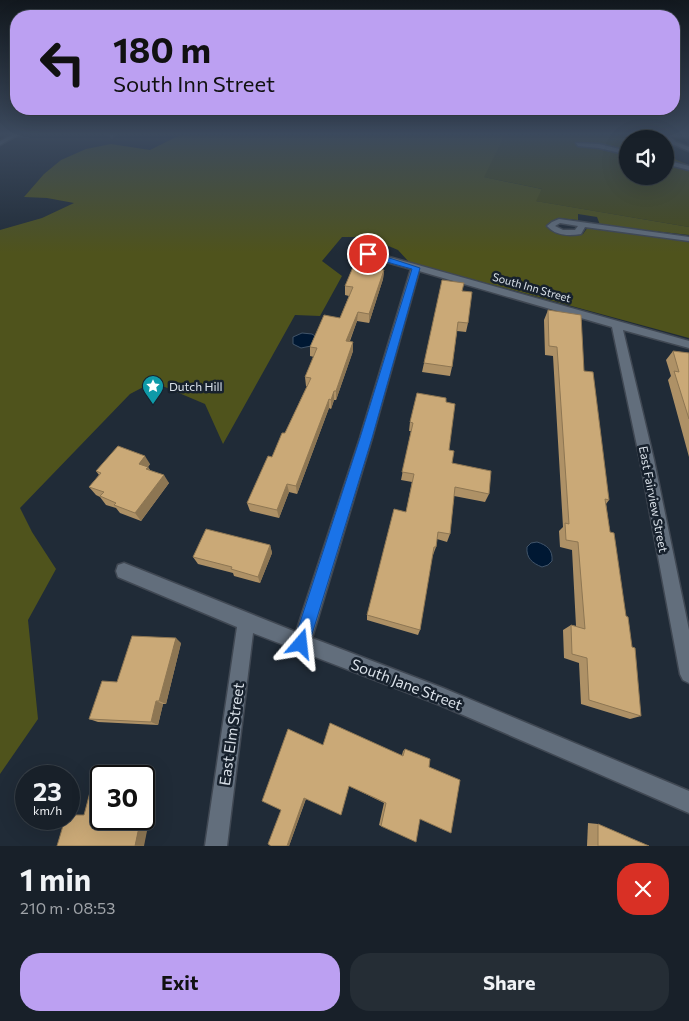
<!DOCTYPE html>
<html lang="en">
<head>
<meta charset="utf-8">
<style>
	body { margin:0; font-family:Commissioner,sans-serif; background:#252d35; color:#f1f3f6; height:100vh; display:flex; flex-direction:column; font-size:19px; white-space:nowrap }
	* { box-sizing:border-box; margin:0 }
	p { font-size:16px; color:#9fa3a8 }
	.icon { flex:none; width:28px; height:28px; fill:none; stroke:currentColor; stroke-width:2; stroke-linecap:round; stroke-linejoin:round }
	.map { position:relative; height:846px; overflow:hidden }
	.drawer { display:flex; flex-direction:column; background:#182029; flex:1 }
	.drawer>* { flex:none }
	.guide { position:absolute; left:10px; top:10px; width:670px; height:105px; border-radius:20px; box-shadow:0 5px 20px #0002,0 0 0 1px #363e46; background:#bca0f2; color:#111; overflow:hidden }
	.controls { position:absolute; left:619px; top:130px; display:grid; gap:10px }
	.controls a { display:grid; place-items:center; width:55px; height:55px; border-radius:50%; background:#182029; box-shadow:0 5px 20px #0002,0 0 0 1px #363e46; font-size:25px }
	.speed { position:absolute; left:15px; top:765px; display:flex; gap:10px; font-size:25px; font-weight:700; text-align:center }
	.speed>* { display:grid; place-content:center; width:65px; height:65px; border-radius:50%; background:#182029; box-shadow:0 5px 20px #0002,0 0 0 1px #363e46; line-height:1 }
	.speed small { font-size:12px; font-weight:400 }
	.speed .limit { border:2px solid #111; border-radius:8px; background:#fff; color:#111 }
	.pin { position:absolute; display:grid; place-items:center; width:42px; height:42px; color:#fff; margin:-21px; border:2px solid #fff; border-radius:50%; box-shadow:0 1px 5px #0007 }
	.me { position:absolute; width:55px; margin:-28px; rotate:17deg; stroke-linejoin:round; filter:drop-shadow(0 0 4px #0008) }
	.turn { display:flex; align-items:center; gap:18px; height:105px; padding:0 20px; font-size:22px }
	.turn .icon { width:65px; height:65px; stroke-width:2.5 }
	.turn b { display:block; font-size:35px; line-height:42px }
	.round { display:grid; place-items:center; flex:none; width:52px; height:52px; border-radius:20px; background:#252d35 }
	.head { display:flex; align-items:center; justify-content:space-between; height:85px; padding:0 20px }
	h1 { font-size:30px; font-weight:700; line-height:38px }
	.button { display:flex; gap:10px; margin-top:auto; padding:10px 20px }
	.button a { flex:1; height:58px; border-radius:20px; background:#bca0f2; color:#111; font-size:20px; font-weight:700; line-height:58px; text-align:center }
	.button a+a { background:#252d35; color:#f1f3f6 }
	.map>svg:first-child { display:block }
	.green { fill:#474b19 }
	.forest { fill:#4f531c }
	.water { fill:#001833; stroke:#415469 }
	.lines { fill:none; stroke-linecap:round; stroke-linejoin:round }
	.service-casing { stroke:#404853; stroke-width:3 }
	.minor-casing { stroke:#404853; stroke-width:3 }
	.service { fill:#626e7c; fill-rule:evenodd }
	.minor { fill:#626e7c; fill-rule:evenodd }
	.wall { fill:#ae9166 }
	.shaded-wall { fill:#8d7653 }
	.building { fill:#caa977; stroke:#8d7653 }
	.route { fill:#1a73e8; stroke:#114b97 }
	.labels { text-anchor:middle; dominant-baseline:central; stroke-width:5; stroke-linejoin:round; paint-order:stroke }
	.far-street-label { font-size:11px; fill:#d9e0e8; stroke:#17212d }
	.poi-label { font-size:12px; fill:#d9e0e8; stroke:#17212d; text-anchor:start }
	.street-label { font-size:12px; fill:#d9e0e8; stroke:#17212d }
	.near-street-label { font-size:15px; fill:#d9e0e8; stroke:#17212d }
</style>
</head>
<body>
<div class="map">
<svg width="689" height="846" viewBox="0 0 689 846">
	<rect width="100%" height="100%" fill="#202b37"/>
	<path class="green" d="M 508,135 L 598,135 L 627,143 L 628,176 L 665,176 L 665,155 L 689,165 L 689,227 L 535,201 L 542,189 L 483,177 L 504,137 Z"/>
	<g class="forest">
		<path d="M 180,135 L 508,135 L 504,137 L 484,177 L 542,189 L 536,201 L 689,227 L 689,235 L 600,225 L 597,217 L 578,214 L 578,220 L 558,218 L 547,225 L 549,229 L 573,236 L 583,234 L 588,227 L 689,242 L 689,338 L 409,262 L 398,250 L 367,237 L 342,237 L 322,261 L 342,276 L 320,316 L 295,315 L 223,444 L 205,404 L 153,382 L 130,394 L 20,508 L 32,532 L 56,569 L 28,620 L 38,719 L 0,774 L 0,230 L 42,218 L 74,203 L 47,198 L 24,197 L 44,174 L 61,160 L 86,149 L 111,144 L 150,150 Z"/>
		<path d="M 598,135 L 658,135 L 662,139 L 628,139 L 627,143 Z"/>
	</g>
	<g class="water">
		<path d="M 302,333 L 312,334 L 315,336 L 311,346 L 301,348 L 293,344 L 293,337 Z"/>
		<path d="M 537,542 C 547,545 553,550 552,561 L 548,565 L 542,567 C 532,563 526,558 527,547 L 531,543 Z"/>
	</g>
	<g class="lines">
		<g class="service-casing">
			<g id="service">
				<path d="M 12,135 L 18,135 L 0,145 L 0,141 Z"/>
				<path d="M 665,135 L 669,135 L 676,142 L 689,147 L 689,151 L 672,144 Z"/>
				<path d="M 576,143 L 599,144 L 628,151 L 628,155 L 599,148 L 578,146 Z"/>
				<path d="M 665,160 L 689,166 L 689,170 L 665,164 Z"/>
				<path d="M 559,219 L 689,237 L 689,241 L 585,227 L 581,234 C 569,236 556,236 547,226 L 552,222 ZM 560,223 L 578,226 L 575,230 L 563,230 L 555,226 Z"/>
			</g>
		</g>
		<g class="minor-casing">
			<g id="minor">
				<path d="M 108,135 L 115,135 L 112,137 Z"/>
				<path d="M 664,135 L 689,135 L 689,137 L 667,137 Z"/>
				<path d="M 368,251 L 689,341 L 689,348 L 623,330 L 654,460 L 689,630 L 689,683 L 683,680 L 680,674 L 640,460 L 612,327 L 419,271 L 372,438 L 312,638 L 443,688 L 689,791 L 689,813 L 440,705 L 253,633 L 227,846 L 205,846 L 237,627 L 118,577 L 116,571 L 118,565 L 124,563 L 296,632 L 360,438 L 411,269 L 365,256 L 364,254 Z"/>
			</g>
		</g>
		<use href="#service" class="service"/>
		<use href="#minor" class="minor"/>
	</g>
	<g class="wall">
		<path d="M 379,263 L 379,270 L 384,270 L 383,279 L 369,323 L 357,321 L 350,341 L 353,351 L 336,400 L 334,400 L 331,409 L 329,408 L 297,494 L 289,492 L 279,518 L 250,511 L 247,503 L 285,433 L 307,386 L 306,386 L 305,377 L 314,357 L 310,356 L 310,347 L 340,318 L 349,296 L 345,295 L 345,286 Z"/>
		<path d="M 462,291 L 468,323 L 466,332 L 457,331 L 452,367 L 450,376 L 422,372 L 424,363 Z"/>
		<path d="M 548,310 L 584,371 L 609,500 L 606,504 L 610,532 L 641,716 L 630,719 L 581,704 L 579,663 L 564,658 L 563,630 L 571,625 L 576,626 L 572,550 L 560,547 L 559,531 L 563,527 L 553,356 L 545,355 L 544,320 Z"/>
		<path d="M 673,351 L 689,353 L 689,457 L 668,380 L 671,376 L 666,360 Z"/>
		<path d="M 446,402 L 449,450 L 452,463 L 489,494 L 485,502 L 454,496 L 450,534 L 447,542 L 437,539 L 436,547 L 433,555 L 432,554 L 420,630 L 418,635 L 367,620 L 367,615 L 406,512 L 412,482 L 401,480 L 411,431 L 409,431 L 410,422 Z"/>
		<path d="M 150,464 L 148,467 L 150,470 L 169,483 L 141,521 L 120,513 L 116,508 L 106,505 L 100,497 L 96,495 L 89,487 L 99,475 L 96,471 Z"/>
		<path d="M 270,545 L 272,553 L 260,583 L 234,576 L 233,573 L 198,564 L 193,557 Z"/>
		<path d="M 181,643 L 166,704 L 163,704 L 158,725 L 98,722 L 89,719 L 117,682 Z"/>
		<path d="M 323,745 L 402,755 L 403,751 L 405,749 L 429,767 L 451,833 L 420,819 L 381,826 L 379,825 L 384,803 L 349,786 L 306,799 L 289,846 L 271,846 Z"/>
		<path d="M 588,823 L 598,824 L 649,846 L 587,846 Z"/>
	</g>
	<g class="shaded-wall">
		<path d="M 384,270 L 383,279 L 369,323 L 369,314 Z"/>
		<path d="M 358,312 L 357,321 L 346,350 L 346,341 Z"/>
		<path d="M 353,342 L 353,351 L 336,400 L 336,391 Z"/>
		<path d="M 334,391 L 334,400 L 331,409 L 331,400 Z"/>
		<path d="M 329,399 L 329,408 L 297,494 L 296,486 Z"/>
		<path d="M 145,456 L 150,464 L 147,468 L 148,467 L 153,475 L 139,464 Z"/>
		<path d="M 164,475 L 169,483 L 141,521 L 135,513 Z"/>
		<path d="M 287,484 L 289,492 L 279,518 L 277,510 Z"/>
		<path d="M 270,545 L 272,553 L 260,583 L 258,577 Z"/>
		<path d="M 176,638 L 181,643 L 166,704 L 159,701 Z"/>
		<path d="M 156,701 L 163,704 L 158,725 L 151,722 Z"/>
		<path d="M 146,776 L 154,777 L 144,826 L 136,827 L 137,819 L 144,819 L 144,788 Z"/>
		<path d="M 304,798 L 306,798 L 289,846 L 287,846 Z"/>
		<path d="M 148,826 L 144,846 L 135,846 L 139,827 Z"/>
	</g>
	<g class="building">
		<path d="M 356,260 L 379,263 L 377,269 L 384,270 L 369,314 L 358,312 L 346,341 L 353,342 L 336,391 L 334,391 L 331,400 L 329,399 L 296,486 L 287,484 L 277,510 L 247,503 L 268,456 L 272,457 L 282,433 L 285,433 L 311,378 L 305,377 L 317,348 L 310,347 L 324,315 L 340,318 L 353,287 L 345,286 Z"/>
		<path d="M 442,280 L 464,283 L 462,291 L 472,292 L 468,323 L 458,322 L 452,367 L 424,363 Z"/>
		<path d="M 548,310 L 581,315 L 584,371 L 593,372 L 609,500 L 605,499 L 610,532 L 614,533 L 626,616 L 628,617 L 632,647 L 635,648 L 641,716 L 589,700 L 587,658 L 572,654 L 571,625 L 585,629 L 578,542 L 566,540 L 565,523 L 569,524 L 557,347 L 549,346 Z"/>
		<path d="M 673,351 L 689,353 L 689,419 L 674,371 L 679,372 Z"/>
		<path d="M 417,393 L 446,398 L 446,402 L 455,404 L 449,450 L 454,451 L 452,463 L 491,471 L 489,494 L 455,487 L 450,534 L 438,532 L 436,547 L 434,547 L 420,630 L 367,615 L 394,509 L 406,512 L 414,474 L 402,472 L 413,423 L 410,422 Z"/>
		<path d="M 118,446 L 145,456 L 139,464 L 148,467 L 146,469 L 164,475 L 135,513 L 114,505 L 116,503 L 100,496 L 104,492 L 89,487 L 101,473 L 96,471 Z"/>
		<path d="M 206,529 L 270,545 L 258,577 L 231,569 L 232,567 L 193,557 Z"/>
		<path d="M 132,636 L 176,638 L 159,701 L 156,701 L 151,722 L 89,719 L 102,681 L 117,682 Z"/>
		<path d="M 330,723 L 403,756 L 405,749 L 430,759 L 429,767 L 460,780 L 451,833 L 420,819 L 416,842 L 381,826 L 386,803 L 349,786 L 341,815 L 304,798 L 287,846 L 271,846 L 268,844 L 281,810 L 262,801 L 288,729 L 323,745 Z"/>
		<path d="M 141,776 L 146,776 L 144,788 L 144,776 Z"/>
		<path d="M 94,777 L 101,777 L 101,819 L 137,819 L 136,827 L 139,827 L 135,846 L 57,846 L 65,819 L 69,819 L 69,815 L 84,815 Z"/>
		<path d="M 598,824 L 649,846 L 598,846 Z"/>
	</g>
	<linearGradient id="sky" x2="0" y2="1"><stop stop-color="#12181e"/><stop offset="0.53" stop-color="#3c4a5e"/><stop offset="1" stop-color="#3c4a5e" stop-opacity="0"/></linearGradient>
	<rect width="689" height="253" fill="url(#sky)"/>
	<path class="route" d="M 365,252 L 371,252 L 420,268 L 372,438 L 309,644 L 307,649 L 301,652 L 295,649 L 293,644 L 360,438 L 412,269 L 365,256 Z"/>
	<defs>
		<g id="sight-pin" transform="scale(1.125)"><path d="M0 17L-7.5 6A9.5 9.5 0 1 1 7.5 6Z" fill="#0f9aa8" stroke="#17212d"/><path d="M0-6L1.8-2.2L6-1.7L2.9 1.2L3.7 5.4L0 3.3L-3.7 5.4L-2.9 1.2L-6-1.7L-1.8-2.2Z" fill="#fff"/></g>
	</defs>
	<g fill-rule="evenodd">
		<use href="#sight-pin" x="153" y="386"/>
	</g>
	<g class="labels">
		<g class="far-street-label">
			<text transform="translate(532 287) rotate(16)">South Inn Street</text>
		</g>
		<g class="poi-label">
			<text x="169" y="386">Dutch Hill</text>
		</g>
		<g class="street-label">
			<text transform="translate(654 499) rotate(79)">East Fairview Street</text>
		</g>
		<g class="near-street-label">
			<text transform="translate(407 684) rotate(21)">South Jane Street</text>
			<text transform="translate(231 734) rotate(-82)">East Elm Street</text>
		</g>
	</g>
</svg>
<div class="controls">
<a><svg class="icon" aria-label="sound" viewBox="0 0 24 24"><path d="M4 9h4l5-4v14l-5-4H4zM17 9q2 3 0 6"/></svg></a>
</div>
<div class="speed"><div>23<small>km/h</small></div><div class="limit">30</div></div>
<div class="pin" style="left:368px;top:254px;background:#d93025"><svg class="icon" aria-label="arrive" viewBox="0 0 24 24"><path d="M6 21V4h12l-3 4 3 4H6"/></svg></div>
<svg class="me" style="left:301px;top:644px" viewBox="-20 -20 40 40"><path d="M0-17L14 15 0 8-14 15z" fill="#1a73e8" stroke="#fff" stroke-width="4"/></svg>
<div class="guide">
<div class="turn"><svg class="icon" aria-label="left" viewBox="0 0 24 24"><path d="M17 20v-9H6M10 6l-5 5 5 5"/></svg><div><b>180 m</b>South Inn Street</div></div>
</div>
</div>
<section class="drawer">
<div class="head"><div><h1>1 min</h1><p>210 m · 08:53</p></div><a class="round" style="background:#d93025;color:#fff"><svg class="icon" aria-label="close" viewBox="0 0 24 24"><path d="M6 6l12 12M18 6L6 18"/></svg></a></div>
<div class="button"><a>Exit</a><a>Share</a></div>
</section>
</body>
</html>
